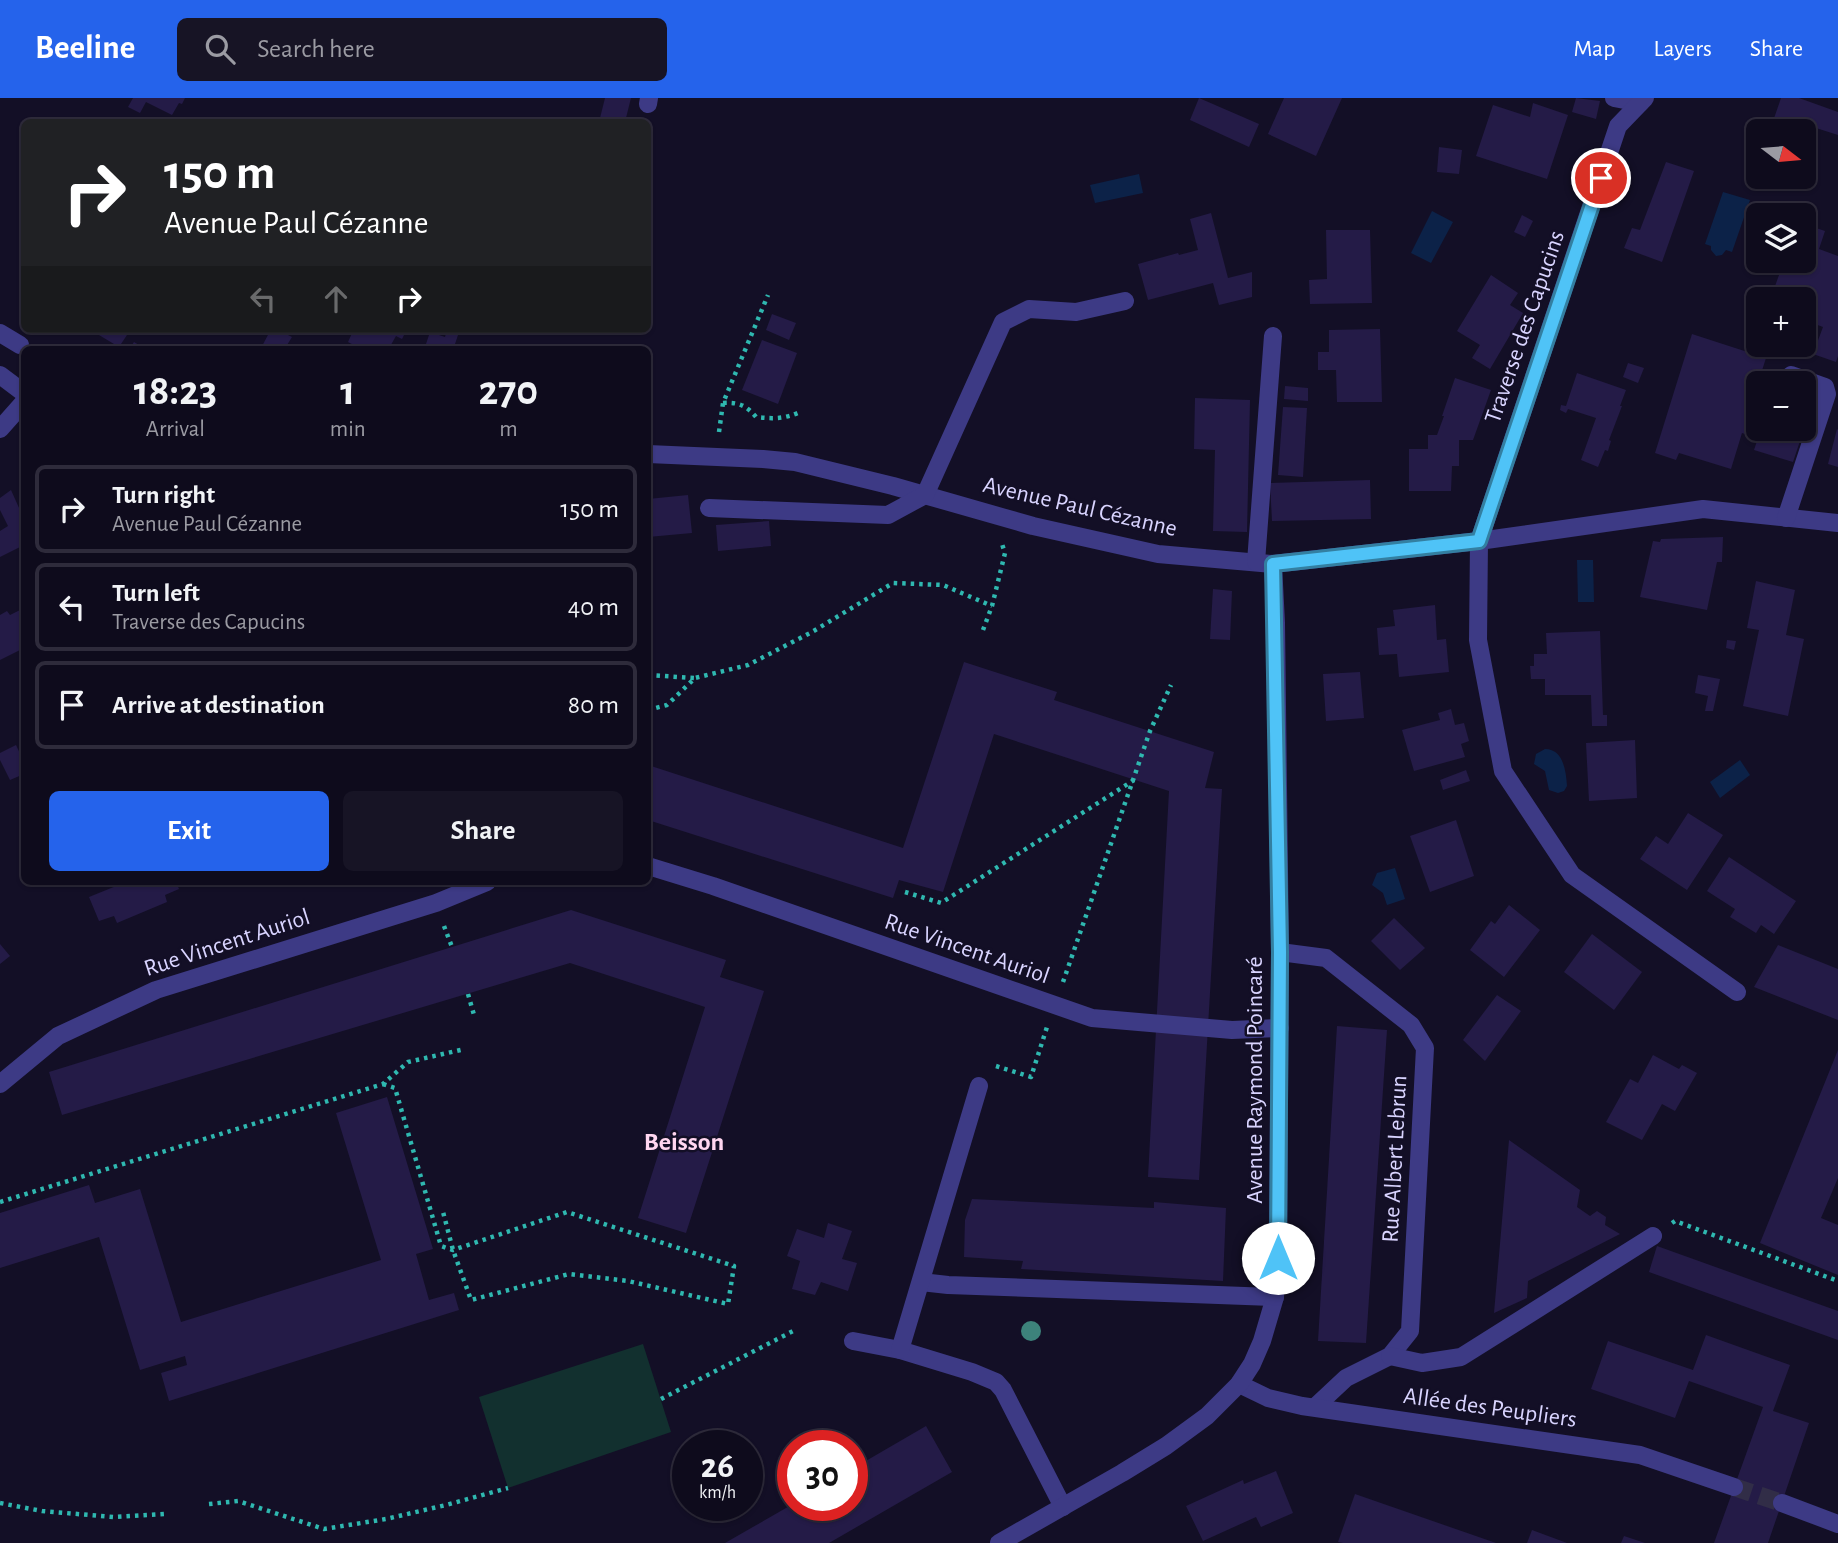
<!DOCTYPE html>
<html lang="en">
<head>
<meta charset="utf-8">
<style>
	body { margin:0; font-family:"Alegreya Sans",sans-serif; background:#171425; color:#f1f3f6; height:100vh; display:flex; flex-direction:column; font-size:26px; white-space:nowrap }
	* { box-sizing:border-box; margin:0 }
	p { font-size:23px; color:#9b9ba3 }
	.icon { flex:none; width:38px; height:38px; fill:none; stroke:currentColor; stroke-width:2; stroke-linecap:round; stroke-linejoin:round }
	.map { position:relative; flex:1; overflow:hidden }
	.panel { position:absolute; left:21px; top:248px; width:630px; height:539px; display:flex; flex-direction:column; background:#0e0b1c; border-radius:10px; box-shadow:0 2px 5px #0004,0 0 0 2px #2e2b3b }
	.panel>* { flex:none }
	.guide { position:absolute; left:21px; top:21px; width:630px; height:214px; border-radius:10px; box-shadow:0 2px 5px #0004,0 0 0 2px #2e2b3b; background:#202124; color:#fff; overflow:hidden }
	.needle { width:46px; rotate:106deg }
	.buttons { position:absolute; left:1746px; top:21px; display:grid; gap:14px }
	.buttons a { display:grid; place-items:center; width:70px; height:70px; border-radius:10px; background:#0e0b1c; box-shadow:0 2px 5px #0004,0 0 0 2px #2e2b3b; font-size:35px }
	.speed { position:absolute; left:672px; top:1332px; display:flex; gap:14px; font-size:35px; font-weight:700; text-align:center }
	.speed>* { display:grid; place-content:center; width:91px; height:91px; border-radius:50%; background:#0e0b1c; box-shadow:0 2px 5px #0004,0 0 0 2px #2e2b3b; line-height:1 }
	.speed small { font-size:18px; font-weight:400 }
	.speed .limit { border:10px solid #d22; background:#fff; color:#111 }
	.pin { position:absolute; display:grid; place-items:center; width:60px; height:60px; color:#fff; margin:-30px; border:4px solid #fff; border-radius:50%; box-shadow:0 2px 7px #0007 }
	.me { position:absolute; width:77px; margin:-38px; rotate:0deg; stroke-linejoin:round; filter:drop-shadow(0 0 5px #0008) }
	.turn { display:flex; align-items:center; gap:24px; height:147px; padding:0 28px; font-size:32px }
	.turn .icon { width:91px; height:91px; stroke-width:2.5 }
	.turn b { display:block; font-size:49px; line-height:60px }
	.lanes { display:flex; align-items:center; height:66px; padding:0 28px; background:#0003; justify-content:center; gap:35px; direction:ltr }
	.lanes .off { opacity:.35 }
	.eta { display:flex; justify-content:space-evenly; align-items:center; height:119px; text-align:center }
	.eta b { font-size:42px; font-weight:700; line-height:49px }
	.action { display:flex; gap:14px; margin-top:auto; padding:14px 28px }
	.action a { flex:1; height:80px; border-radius:10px; background:#2563eb; color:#fff; font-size:28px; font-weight:700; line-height:80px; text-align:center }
	.action a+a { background:#171425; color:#f1f3f6 }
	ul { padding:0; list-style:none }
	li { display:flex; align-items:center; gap:21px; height:88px; margin:0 14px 10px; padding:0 14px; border:4px solid #2e2b3b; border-radius:10px }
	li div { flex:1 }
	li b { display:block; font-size:26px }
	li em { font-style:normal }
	header { display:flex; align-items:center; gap:42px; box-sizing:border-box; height:98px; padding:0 35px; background:#2563eb; color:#fff }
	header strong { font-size:33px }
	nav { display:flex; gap:38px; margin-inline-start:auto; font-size:24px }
	.search { width:490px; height:63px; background:#171425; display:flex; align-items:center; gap:18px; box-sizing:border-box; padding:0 24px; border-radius:10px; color:#9b9ba3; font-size:26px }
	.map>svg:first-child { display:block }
	.green { fill:#12302f }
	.water { fill:#0c2248 }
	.building { fill:#241b47 }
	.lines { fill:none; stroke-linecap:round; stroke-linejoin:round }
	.minor-tunnel { stroke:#312d47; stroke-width:18; stroke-dasharray:18 9; stroke-linecap:butt }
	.path { stroke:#2fb8b0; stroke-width:4.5; stroke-dasharray:3.5 5; stroke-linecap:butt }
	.minor { stroke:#3d3a85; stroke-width:18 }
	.tree { fill:#3d827b }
	.route-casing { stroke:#337fa1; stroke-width:18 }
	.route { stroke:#4fc3f7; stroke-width:12 }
	.labels { text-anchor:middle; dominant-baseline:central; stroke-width:5; stroke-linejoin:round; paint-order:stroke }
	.street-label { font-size:24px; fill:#d9d4ff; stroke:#130f26 }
	.neighbourhood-label { font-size:26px; font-weight:bold; fill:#ffd6f0; stroke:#130f26 }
</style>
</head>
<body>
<header>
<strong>Beeline</strong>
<div class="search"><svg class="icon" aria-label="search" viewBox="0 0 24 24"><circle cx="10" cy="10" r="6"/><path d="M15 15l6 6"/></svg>Search here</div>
<nav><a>Map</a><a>Layers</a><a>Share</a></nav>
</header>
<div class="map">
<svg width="1838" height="1445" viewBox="0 0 1838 1445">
	<rect width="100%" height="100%" fill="#130f26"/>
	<path class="green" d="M 643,1246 L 671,1334 L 508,1390 L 479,1299 Z"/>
	<g class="water">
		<path d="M 1139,76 L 1143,95 L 1095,105 L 1090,87 Z"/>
		<path d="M 1723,94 L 1750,102 L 1732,154 L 1726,152 L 1722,157 L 1716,158 L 1711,152 L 1711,148 L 1705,146 Z"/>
		<path d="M 1432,113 L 1453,124 L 1431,165 L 1411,155 Z"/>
		<path d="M 1577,462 L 1593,462 L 1594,504 L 1578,504 Z"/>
		<path d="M 1545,651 C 1563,651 1566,672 1567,688 L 1564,693 L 1558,695 L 1549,692 L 1545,673 L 1534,666 L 1536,656 Z"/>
		<path d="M 1740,662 L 1750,677 L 1720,700 L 1710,684 Z"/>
		<path d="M 1395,770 L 1405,801 L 1387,807 L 1383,795 L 1372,787 L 1377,775 Z"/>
	</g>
	<g class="building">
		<path d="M 133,0 L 185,0 L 182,6 L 179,5 L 172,17 L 146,4 L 140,15 L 128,9 Z"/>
		<path d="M 605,0 L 631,0 L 625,24 L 599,24 Z"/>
		<path d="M 1199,0 L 1259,26 L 1249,49 L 1190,22 Z"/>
		<path d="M 1284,0 L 1342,0 L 1316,58 L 1268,36 Z"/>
		<path d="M 1576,0 L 1600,3 L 1596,21 L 1572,14 Z"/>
		<path d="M 1781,0 L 1799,0 L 1838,14 L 1838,37 L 1816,30 L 1812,40 L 1804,37 L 1804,33 L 1794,33 L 1772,26 Z"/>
		<path d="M 1533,5 L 1568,17 L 1547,81 L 1476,58 L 1493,7 L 1530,19 Z"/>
		<path d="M 1439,49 L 1462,52 L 1459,76 L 1437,74 Z"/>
		<path d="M 1666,64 L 1694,73 L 1662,164 L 1624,150 L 1632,130 L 1640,132 Z"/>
		<path d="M 1211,115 L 1228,180 L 1252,174 L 1252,199 L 1219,207 L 1213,185 L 1148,202 L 1138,166 L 1178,155 L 1179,157 L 1198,152 L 1190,121 Z"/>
		<path d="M 1522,117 L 1533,123 L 1525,139 L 1514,134 Z"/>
		<path d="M 1804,126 L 1825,133 L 1819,151 L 1838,158 L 1838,258 L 1836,264 L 1813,256 L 1823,229 L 1804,222 L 1804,201 L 1776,201 L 1779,192 L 1774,191 L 1784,163 L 1804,163 Z"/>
		<path d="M 1326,132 L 1370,132 L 1372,205 L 1310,206 L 1309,182 L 1327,181 Z"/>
		<path d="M 1491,177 L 1518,195 L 1510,207 L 1523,215 L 1490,271 L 1472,260 L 1480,247 L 1457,233 Z"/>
		<path d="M 772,216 L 796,225 L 789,242 L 766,232 Z"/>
		<path d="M 89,231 L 131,231 L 119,249 Z"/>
		<path d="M 260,231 L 284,231 L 282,234 L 292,239 L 284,252 L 260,252 L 269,235 Z"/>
		<path d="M 354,231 L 407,231 L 402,241 L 396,238 L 388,252 L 363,252 L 348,244 Z"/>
		<path d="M 447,231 L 460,231 L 453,252 L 424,252 L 430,234 L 445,239 Z"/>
		<path d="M 1380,231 L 1382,304 L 1337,304 L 1336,272 L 1318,272 L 1318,254 L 1329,254 L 1329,232 Z"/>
		<path d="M 1692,236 L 1766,260 L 1750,310 L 1759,313 L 1759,331 L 1804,331 L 1793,364 L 1754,352 L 1758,340 L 1742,335 L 1731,371 L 1679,355 L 1676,362 L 1655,355 Z"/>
		<path d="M 762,242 L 797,255 L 778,306 L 742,292 Z"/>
		<path d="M 134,244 L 147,252 L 129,252 Z"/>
		<path d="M 1628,265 L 1644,270 L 1638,285 L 1623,279 Z"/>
		<path d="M 1577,275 L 1626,292 L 1620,308 L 1622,308 L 1609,342 L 1611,343 L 1608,353 L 1605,352 L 1598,369 L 1581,362 L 1596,320 L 1568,311 L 1566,315 L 1560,312 L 1561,307 L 1566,308 Z"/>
		<path d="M 1455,280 L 1491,292 L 1473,342 L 1459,342 L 1459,368 L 1452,368 L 1451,393 L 1409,393 L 1409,351 L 1428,351 L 1428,337 L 1437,337 L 1444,318 L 1442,318 Z"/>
		<path d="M 1285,288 L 1308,290 L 1308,303 L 1284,301 Z"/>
		<path d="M 1195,300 L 1250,302 L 1247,434 L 1213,433 L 1215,352 L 1194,351 Z"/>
		<path d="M 1804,300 L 1813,303 L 1805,328 L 1804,327 Z"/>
		<path d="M 1283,309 L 1307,310 L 1303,379 L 1278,377 Z"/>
		<path d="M 1837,331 L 1838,332 L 1838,369 L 1828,366 Z"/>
		<path d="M 1370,382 L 1371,421 L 1272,423 L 1270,385 Z"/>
		<path d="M 11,392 L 24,421 L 24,447 L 0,459 L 0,433 L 8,428 L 0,412 L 0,400 Z"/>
		<path d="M 688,397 L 692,435 L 648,439 L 648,401 Z"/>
		<path d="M 769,423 L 771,448 L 718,453 L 716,427 Z"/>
		<path d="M 1723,439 L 1722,464 L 1717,464 L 1707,512 L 1640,499 L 1653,443 L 1660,444 L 1661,441 Z"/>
		<path d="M 1756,483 L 1795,492 L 1786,537 L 1804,541 L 1788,618 L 1743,608 L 1759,532 L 1747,530 Z"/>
		<path d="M 1213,491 L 1232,493 L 1230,542 L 1210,541 Z"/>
		<path d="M 1435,507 L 1437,542 L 1446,541 L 1449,574 L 1399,579 L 1397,556 L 1379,557 L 1377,530 L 1395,528 L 1393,512 Z"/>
		<path d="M 24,510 L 24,550 L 0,562 L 0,517 L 7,513 L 10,517 Z"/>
		<path d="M 1600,533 L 1603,617 L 1607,617 L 1607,628 L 1592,628 L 1591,597 L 1545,597 L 1545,581 L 1531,581 L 1530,568 L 1534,568 L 1534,556 L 1547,556 L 1546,535 Z"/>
		<path d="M 1727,542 L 1736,543 L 1734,552 L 1726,550 Z"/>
		<path d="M 964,564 L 1057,594 L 1054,602 L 1214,654 L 1205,690 L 1222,691 L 1199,1082 L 1148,1079 L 1169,693 L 994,636 L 943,794 L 899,782 L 893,800 L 648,722 L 648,667 L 903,750 Z"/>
		<path d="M 1360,574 L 1364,620 L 1326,623 L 1323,576 Z"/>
		<path d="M 1698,577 L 1720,581 L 1713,613 L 1705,613 L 1708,598 L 1695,595 Z"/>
		<path d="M 1451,611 L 1455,627 L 1464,625 L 1469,643 L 1461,646 L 1465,659 L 1414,673 L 1402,632 L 1440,622 L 1438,615 Z"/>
		<path d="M 1635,642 L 1637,700 L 1589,703 L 1586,645 Z"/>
		<path d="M 16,647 L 24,664 L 24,676 L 10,682 L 0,662 L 0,655 Z"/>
		<path d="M 1466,672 L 1470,683 L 1443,692 L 1440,682 Z"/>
		<path d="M 1688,715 L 1723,737 L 1687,792 L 1640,761 L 1656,738 L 1668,746 Z"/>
		<path d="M 1456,722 L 1474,778 L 1430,794 L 1410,738 Z"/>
		<path d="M 1729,759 L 1796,803 L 1774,836 L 1761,827 L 1756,835 L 1730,819 L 1735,811 L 1707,793 Z"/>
		<path d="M 126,784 L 176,784 L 179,791 L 165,797 L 167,804 L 117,825 L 114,818 L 99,823 L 89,799 Z"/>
		<path d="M 1509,807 L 1540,832 L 1504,879 L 1470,852 L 1491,823 L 1495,826 Z"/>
		<path d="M 571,812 L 726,862 L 720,879 L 764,893 L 686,1135 L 638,1120 L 705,909 L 570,865 L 62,1017 L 49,974 Z"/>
		<path d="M 1394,820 L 1425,850 L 1400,872 L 1371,843 Z"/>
		<path d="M 1592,836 L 1642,874 L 1614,912 L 1564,874 Z"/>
		<path d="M 0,846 L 10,858 L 0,866 Z"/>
		<path d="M 1778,847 L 1838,871 L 1838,922 L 1754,889 Z"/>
		<path d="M 1497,897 L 1521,913 L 1485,963 L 1463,942 Z"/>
		<path d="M 1337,928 L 1387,932 L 1366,1245 L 1318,1243 Z"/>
		<path d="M 1838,952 L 1838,1080 L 1821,1120 L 1838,1127 L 1838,1177 L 1760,1145 Z"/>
		<path d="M 1653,957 L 1679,971 L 1682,967 L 1697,975 L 1675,1013 L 1662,1006 L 1642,1042 L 1606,1024 L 1630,981 L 1638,985 Z"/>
		<path d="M 387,999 L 433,1151 L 416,1156 L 429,1202 L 454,1195 L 459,1212 L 169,1303 L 161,1275 L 187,1267 L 185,1258 L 140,1272 L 99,1139 L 0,1170 L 0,1115 L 89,1087 L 95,1105 L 140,1091 L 181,1224 L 381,1162 L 336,1015 Z"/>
		<path d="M 1509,1042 L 1580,1092 L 1577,1109 L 1590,1118 L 1597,1113 L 1606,1119 L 1605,1127 L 1620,1136 L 1528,1183 L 1527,1200 L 1494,1215 Z"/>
		<path d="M 972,1101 L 1154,1110 L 1154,1104 L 1226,1110 L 1223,1183 L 1021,1171 L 1023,1163 L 964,1159 L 965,1122 Z"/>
		<path d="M 828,1125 L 852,1133 L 842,1161 L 857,1165 L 848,1193 L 821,1184 L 815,1197 L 792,1191 L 800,1163 L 787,1158 L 797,1131 L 824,1140 Z"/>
		<path d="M 1657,1148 L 1838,1213 L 1838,1242 L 1649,1174 Z"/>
		<path d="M 1706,1237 L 1790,1267 L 1773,1313 L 1809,1325 L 1768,1445 L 1714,1445 L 1763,1309 L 1689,1283 L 1675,1320 L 1591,1291 L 1608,1243 L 1693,1272 Z"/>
		<path d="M 926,1328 L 952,1374 L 829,1445 L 725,1445 L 793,1406 L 852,1407 L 852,1371 Z"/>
		<path d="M 1276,1373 L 1293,1415 L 1261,1429 L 1256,1419 L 1203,1443 L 1186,1408 L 1243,1382 L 1244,1386 Z"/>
		<path d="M 1355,1396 L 1496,1445 L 1343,1445 L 1338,1444 Z"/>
		<path d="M 1532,1432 L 1567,1445 L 1527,1445 Z"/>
		<path d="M 1624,1438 L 1645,1445 L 1621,1445 Z"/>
	</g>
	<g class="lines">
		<path class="minor-tunnel" d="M 1734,1389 L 1782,1405"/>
		<g class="path">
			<path d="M 723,305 C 738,304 746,307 756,319 C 773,321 784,321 800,314"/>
			<path d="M 719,334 L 723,305 L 768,197"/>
			<path d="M 983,532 L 992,508 L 1005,455 L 1001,443"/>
			<path d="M 648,577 L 694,580"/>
			<path d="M 648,612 L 667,607 L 695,580 L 748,567 L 812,534 L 893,485 L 943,487 L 992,508"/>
			<path d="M 905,794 L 941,805 L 1134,682"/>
			<path d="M 444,828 L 452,849"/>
			<path d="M 1063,884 L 1150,633 L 1171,587"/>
			<path d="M 468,896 L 474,917"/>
			<path d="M 996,968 L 1031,979 L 1047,929"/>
			<path d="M 383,986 L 395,990 L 441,1148 L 453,1152 L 567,1114 L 734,1168 L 728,1206 L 628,1183 L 569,1176 L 471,1202 L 453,1152 L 442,1110"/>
			<path d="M 0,1104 L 383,986 L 408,964 L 465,951"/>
			<path d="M 1672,1125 L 1675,1123 L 1838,1183"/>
			<path d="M 661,1301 L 797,1231"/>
			<path d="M 0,1405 L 42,1413 L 113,1419 L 164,1416"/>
			<path d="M 209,1406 L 238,1403 L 324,1431 L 386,1421 L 446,1407 L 508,1390"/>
		</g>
		<g class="minor">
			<path d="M 1614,0 L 1640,5"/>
			<path d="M 1645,0 L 1618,28 L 1479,443 L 1478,542 L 1503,673 L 1572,777 L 1737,894"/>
			<path d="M 648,6 L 649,0"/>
			<path d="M 0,235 L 20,247"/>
			<path d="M 0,277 L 24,295"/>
			<path d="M 0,331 L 24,304"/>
			<path d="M 648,356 L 763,361 L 795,364 L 893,388 L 1033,428 L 1158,456 L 1273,466 L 1479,443 L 1703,411 L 1838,425"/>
			<path d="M 709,410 L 888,417 L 925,397 L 1003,224 L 1029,211 L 1076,214 L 1125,203"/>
			<path d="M 1786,420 L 1827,296 L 1825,289 L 1791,277"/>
			<path d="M 1256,464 L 1273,238"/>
			<path d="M 648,768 L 713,788 L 1092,920 L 1232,932 L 1280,930"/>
			<path d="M 1280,854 L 1326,860 L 1411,927 L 1425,950 L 1410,1233 L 1390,1258 L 1346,1280 L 1315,1309"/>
			<path d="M 0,986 L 58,938 L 156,892 L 436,805 L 487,784"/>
			<path d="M 921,1184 L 948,1187 L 1275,1199"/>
			<path d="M 853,1243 L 900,1252 L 972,1274 L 996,1284 L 1003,1292 L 1063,1409"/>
			<path d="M 900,1252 L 979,988"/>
			<path d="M 1390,1258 L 1422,1265 L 1461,1259 L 1653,1138"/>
			<path d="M 1239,1286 L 1268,1300 L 1302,1308 L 1640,1357 L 1734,1389"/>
			<path d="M 1782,1405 L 1838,1426"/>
			<path d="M 999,1445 L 1122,1375 L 1166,1348 L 1207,1318 L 1239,1286 L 1252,1266 L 1262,1243 L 1275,1199 L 1278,1160 L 1280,854 L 1276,525 L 1273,466"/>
		</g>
	</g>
	<circle class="tree" cx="1031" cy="1233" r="10"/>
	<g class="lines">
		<g class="route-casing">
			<path id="route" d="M 1278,1160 L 1280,854 L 1273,466 L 1479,443 L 1601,80"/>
		</g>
		<use href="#route" class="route"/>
	</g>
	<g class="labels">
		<g class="street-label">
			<text transform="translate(1525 229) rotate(-71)">Traverse des Capucins</text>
			<text transform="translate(1080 409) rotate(13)">Avenue Paul Cézanne</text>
			<text transform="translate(227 845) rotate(-18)">Rue Vincent Auriol</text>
			<text transform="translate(967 851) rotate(19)">Rue Vincent Auriol</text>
			<text transform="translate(1255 982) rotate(-90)">Avenue Raymond Poincaré</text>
			<text transform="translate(1395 1061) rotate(-87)">Rue Albert Lebrun</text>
			<text transform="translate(1490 1310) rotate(8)">Allée des Peupliers</text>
		</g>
		<g class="neighbourhood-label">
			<text x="684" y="1044">Beisson</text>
		</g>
	</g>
</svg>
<div class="buttons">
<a><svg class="needle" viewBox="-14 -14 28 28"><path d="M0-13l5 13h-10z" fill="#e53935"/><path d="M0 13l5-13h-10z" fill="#9b9ba3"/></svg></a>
<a><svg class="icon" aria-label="layers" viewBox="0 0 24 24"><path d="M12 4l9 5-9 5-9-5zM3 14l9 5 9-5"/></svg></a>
<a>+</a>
<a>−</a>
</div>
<div class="speed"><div>26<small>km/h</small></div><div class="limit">30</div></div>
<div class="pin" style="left:1601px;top:80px;background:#d93025"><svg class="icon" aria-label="arrive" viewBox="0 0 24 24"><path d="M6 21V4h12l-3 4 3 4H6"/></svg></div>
<svg class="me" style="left:1278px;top:1160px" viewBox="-20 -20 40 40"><circle r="19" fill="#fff"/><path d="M0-13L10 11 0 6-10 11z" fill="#4fc3f7"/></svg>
<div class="guide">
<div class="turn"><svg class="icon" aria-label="right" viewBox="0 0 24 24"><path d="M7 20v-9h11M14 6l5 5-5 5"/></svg><div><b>150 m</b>Avenue Paul Cézanne</div></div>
<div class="lanes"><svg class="icon off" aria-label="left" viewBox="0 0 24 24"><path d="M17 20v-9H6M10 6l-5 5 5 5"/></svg><svg class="icon off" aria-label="ahead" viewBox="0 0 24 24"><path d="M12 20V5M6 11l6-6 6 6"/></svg><svg class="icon" aria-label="right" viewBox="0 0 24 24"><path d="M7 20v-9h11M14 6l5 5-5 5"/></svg></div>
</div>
<section class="panel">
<div class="eta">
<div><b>18:23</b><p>Arrival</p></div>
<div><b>1</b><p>min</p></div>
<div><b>270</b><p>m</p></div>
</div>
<ul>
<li><svg class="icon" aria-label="right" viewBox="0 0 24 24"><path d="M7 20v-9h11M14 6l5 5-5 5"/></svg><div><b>Turn right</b><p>Avenue Paul Cézanne</p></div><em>150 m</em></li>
<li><svg class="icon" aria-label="left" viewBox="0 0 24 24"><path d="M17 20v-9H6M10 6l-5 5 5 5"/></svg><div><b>Turn left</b><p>Traverse des Capucins</p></div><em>40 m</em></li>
<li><svg class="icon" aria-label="arrive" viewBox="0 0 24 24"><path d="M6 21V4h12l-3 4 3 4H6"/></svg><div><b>Arrive at destination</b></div><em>80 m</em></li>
</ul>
<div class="action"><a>Exit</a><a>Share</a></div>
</section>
</div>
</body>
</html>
